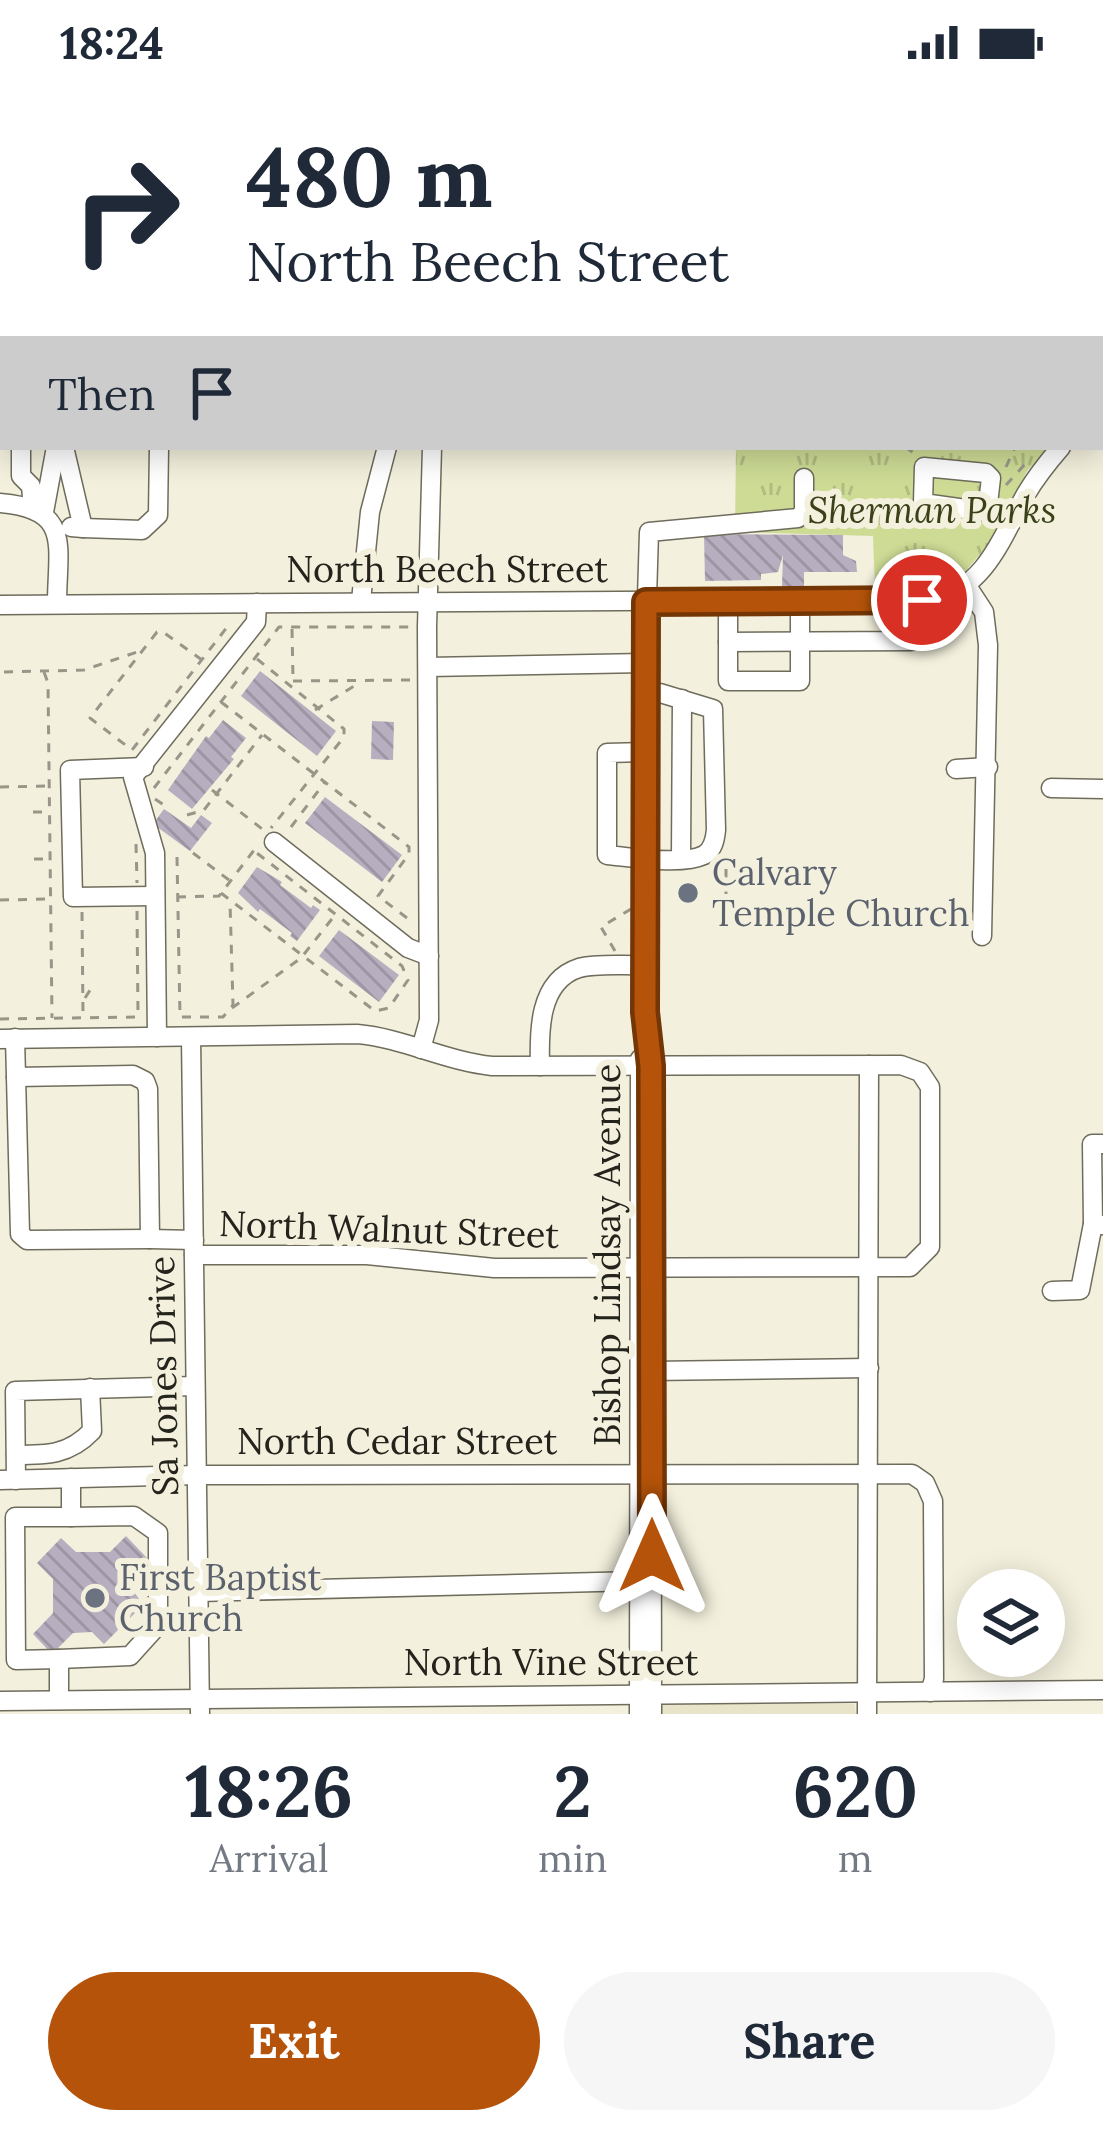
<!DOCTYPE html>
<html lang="en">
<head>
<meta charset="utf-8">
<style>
	body { margin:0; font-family:Lora,serif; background:#f6f6f7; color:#1f2937; height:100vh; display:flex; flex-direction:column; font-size:45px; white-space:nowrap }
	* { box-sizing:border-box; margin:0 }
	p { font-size:39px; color:#747a83 }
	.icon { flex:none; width:66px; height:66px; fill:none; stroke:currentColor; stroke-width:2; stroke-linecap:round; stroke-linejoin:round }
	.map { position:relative; height:1630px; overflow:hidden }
	.side { display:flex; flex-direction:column; background:#fff; flex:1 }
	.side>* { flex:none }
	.banner { position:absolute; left:0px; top:0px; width:1104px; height:366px; box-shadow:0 6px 30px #0003; background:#fff; color:#1f2937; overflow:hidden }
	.controls { position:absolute; left:957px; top:1485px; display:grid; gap:24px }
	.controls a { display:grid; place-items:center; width:108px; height:108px; border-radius:50%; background:#fff; box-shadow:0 6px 30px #0003; font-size:60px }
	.pin { position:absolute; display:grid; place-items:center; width:102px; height:102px; color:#fff; margin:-51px; border:6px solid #fff; border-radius:50%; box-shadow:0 3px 12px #0007 }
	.me { position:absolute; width:132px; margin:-66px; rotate:0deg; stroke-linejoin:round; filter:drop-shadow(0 0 9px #0008) }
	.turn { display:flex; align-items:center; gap:42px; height:252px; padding:0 48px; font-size:54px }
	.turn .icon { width:156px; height:156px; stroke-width:2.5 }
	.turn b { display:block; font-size:84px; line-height:102px }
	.then { display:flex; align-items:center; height:114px; padding:0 48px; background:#0003; gap:24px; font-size:45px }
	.eta { display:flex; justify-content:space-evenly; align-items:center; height:204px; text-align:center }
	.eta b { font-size:72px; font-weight:800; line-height:84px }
	.cta { display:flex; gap:24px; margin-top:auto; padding:24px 48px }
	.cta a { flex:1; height:138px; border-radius:72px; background:#b45309; color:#fff; font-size:48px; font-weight:800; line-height:138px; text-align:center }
	.cta a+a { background:#f6f6f7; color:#1f2937 }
	.status { display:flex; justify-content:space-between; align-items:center; height:84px; padding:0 60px; background:#fff; direction:ltr }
	.status svg { height:33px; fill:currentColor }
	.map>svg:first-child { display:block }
	.built { fill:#e8e4c9 }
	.park { fill:url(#park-tufts) }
	.building { fill:url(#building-back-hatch) }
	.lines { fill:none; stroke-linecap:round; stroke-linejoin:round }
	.minor-casing { stroke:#6f6c5c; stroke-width:21 }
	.path { stroke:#999689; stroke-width:3; stroke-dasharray:9 9; stroke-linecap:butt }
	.minor { stroke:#fff; stroke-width:18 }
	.route-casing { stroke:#753606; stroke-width:30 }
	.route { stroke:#b45309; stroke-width:21 }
	.worship-dot { fill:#6b7280; stroke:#f3f0dd; stroke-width:4.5 }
	.labels { text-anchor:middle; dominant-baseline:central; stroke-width:12; stroke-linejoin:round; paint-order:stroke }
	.park-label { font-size:36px; font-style:italic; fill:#3a4118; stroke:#f3f0dd }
	.street-label { font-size:36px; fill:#24231c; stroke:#f3f0dd }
	.worship-label { font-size:36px; fill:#5b616d; stroke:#f3f0dd; text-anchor:start }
</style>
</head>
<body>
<div class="status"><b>18:24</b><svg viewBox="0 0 49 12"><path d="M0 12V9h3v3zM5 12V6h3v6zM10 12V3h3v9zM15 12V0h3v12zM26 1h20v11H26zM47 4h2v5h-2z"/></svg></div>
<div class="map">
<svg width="1103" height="1630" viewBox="0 0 1103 1630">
	<defs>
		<pattern id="park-tufts" width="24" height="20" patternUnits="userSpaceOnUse" patternTransform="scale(3)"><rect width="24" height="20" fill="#cddb95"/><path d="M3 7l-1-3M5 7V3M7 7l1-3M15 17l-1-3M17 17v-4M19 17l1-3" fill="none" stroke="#b0bc80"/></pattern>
		<pattern id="building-back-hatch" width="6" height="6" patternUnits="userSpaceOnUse" patternTransform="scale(3)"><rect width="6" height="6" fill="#b7aebf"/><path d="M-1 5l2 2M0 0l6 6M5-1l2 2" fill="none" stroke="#9d95a4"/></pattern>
	</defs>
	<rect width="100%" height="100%" fill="#f3f0dd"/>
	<path class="built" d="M 666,1619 L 854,1620 L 856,1630 L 656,1630 L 656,1625 Z"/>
	<path class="park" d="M 736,363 L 1049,363 L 1027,387 L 987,462 L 957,497 L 932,506 L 875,504 L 873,452 L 735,448 Z"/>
	<g class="building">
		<path d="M 704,450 L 843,451 L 843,471 L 856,477 L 857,488 L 804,488 L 804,503 L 782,502 L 783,471 L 778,488 L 761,490 L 761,496 L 705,497 Z"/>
		<path d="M 260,587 L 336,647 L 317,672 L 241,612 Z"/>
		<path d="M 223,636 L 246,654 L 231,673 L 234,675 L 192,725 L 168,706 L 206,652 L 209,654 Z"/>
		<path d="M 372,637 L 394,638 L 393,676 L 371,675 Z"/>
		<path d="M 325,713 L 402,771 L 382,798 L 305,739 Z"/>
		<path d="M 164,725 L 191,744 L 201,731 L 212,739 L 190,767 L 153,740 Z"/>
		<path d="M 257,783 L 282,798 L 280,801 L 311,824 L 313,821 L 320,826 L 297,857 L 290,852 L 292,849 L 260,825 L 258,828 L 238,809 Z"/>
		<path d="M 339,846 L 399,891 L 379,918 L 319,872 Z"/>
		<path d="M 126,1452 L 147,1474 L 132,1489 L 133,1506 L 143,1521 L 104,1560 L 92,1548 L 73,1549 L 52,1570 L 33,1550 L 53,1529 L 53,1495 L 37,1479 L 61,1454 L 76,1468 L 110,1468 Z"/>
	</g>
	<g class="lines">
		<g class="minor-casing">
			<g id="minor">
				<path d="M 305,0 L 305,3"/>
				<path d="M 409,0 L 409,3"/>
				<path d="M 422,3 L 430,3"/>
				<path d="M 0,17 L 3,17"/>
				<path d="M 0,102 L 3,121"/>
				<path d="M 0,223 L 3,223"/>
				<path d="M 0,277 L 3,278"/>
				<path d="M 1101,323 L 1103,321"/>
				<path d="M 21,363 L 21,392 L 31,402 L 33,424"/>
				<path d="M 64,363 L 83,444 L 71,443"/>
				<path d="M 0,419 C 73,425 57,462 57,520"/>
				<path d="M 44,428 L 56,363"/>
				<path d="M 987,428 L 991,394 L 986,389 L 924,383 L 923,419 L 987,428 L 1011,439"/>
				<path d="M 83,444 L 142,446 L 158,431 L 159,363"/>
				<path d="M 967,502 L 984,528 L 988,561 L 982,852"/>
				<path d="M 361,517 L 370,428 L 387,363"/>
				<path d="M 728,517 L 728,597 L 800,597 L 800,517"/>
				<path d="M 0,521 L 934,515 C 986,504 1003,451 1026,410 C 1036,393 1048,378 1061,363"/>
				<path d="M 728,558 L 911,557 L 911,516"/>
				<path d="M 428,583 L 645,579"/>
				<path d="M 645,609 L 660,609 L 713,625 L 716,746 C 715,756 713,766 704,771 C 681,782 632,773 607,771 L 607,669 L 645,668"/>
				<path d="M 144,683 L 70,686 L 73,813 L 155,812"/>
				<path d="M 956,685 L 988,683"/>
				<path d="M 1051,704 L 1103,705"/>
				<path d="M 274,758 L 408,864 L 429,872"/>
				<path d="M 681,774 L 682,615"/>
				<path d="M 157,953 L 155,769 L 133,693 L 256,538 L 257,519"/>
				<path d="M 191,953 L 200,1630"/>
				<path d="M 15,954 L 16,993 L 133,991 L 145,997 L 148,1005 L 150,1155 L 194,1156"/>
				<path d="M 0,955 L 357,950 C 403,954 445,977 492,982 L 901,981 L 920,988 L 930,1003 L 930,1163 L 910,1183 L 494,1184 L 367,1171 L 194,1171"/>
				<path d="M 421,965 L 429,936 L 427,543 L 432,363"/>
				<path d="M 540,982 C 539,949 538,897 579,884 C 598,879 625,882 645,881"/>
				<path d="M 16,993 L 20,1150 L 27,1156 L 150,1155"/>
				<path d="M 1093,1140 L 1092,1060 L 1103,1060"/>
				<path d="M 1052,1207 L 1080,1206 L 1093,1140 L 1103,1141"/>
				<path d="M 651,1287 L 869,1284"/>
				<path d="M 16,1371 C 47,1371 69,1371 92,1347 L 90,1304"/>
				<path d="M 0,1396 L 198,1391 L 912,1390 L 925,1399 L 933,1417 L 934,1595 L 930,1608"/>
				<path d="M 16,1396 L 15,1307 L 195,1302"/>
				<path d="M 199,1508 L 638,1497"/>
				<path d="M 59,1575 L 130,1572 L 158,1541 L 158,1449 L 134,1432 L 71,1433"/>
				<path d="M 59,1616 L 59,1575 L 16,1576 L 15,1433 L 71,1433 L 71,1394"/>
				<path d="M 0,1617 L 1103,1606"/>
				<path d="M 639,1630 L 640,975"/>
				<path d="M 652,1630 L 651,982 L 645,928 L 645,579 L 649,448 L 798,434 L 804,428 L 804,394"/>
				<path d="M 867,1630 L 869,981"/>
			</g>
		</g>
		<g class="path">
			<path d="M 1101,301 L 1103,299"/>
			<path d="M 905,363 L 917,371"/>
			<path d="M 1006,383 L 1015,363"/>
			<path d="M 1006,401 L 1028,377"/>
			<path d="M 292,545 L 293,595"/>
			<path d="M 257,575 L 344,645 L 344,653 L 271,744"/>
			<path d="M 202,576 L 163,548 L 157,548 L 90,634 L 132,666 L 231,538"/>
			<path d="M 4,588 L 84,586 L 140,567"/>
			<path d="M 44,588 L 48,599 L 52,934"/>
			<path d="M 293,597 L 414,596"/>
			<path d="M 221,618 L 409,763 L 409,770 L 378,812 L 411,837"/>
			<path d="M 315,626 L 359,599"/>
			<path d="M 0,703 L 48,702"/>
			<path d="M 154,704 L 279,543 L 414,543"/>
			<path d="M 212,706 L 266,748"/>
			<path d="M 155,715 L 164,721"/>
			<path d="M 33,728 L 48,728"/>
			<path d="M 187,731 L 204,726 L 262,651"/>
			<path d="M 291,743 L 325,698"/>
			<path d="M 136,760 L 137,799"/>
			<path d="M 193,769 L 229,796"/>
			<path d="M 177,773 L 180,933 L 223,933 L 233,921 L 230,818"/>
			<path d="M 34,775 L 48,775"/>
			<path d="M 726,785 L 726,841 L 740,841"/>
			<path d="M 221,809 L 375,927 L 389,924 L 408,896 L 402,882 L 253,766"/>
			<path d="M 177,813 L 219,812 L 258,761"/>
			<path d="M 0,816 L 49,815"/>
			<path d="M 137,827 L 138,931"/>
			<path d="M 82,828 L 83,932"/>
			<path d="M 615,867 L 601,843 L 631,825"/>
			<path d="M 85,914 L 94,900"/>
			<path d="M 232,924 L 301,874 L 335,831"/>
			<path d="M 0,935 L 138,933"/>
		</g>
		<use href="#minor" class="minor"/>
	</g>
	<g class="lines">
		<g class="route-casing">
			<path id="route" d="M 652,1472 L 651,982 L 645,928 L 646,518 L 922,516"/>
		</g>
		<use href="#route" class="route"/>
	</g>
	<g class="worship-dot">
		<circle cx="688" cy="809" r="12"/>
		<circle cx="95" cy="1514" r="12"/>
	</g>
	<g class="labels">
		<g class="park-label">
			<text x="932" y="426">Sherman Parks</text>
		</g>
		<g class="street-label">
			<text x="447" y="485">North Beech Street</text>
			<text transform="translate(389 1145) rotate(2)">North Walnut Street</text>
			<text transform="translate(607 1171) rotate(-90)">Bishop Lindsay Avenue</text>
			<text transform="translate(163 1292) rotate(-91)">Sa Jones Drive</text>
			<text x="397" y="1357">North Cedar Street</text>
			<text x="551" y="1578">North Vine Street</text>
		</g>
		<g class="worship-label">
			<text x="712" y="788">Calvary<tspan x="712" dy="41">Temple Church</tspan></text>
			<text x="119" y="1493">First Baptist<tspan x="119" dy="41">Church</tspan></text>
		</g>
	</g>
</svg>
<div class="controls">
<a><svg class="icon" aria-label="layers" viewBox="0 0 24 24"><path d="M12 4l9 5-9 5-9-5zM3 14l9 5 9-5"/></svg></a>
</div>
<div class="pin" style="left:922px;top:516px;background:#d93025"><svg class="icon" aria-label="arrive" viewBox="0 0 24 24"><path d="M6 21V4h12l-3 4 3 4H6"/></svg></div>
<svg class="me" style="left:652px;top:1472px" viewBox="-20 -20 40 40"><path d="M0-17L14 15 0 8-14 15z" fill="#b45309" stroke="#fff" stroke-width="4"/></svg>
<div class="banner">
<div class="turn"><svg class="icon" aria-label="right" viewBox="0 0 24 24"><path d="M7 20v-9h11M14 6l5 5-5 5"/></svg><div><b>480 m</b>North Beech Street</div></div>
<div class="then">Then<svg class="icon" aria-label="arrive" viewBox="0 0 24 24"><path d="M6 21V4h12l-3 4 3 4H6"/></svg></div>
</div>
</div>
<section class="side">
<div class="eta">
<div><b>18:26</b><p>Arrival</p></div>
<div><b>2</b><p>min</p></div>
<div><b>620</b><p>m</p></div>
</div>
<div class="cta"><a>Exit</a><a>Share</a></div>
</section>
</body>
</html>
